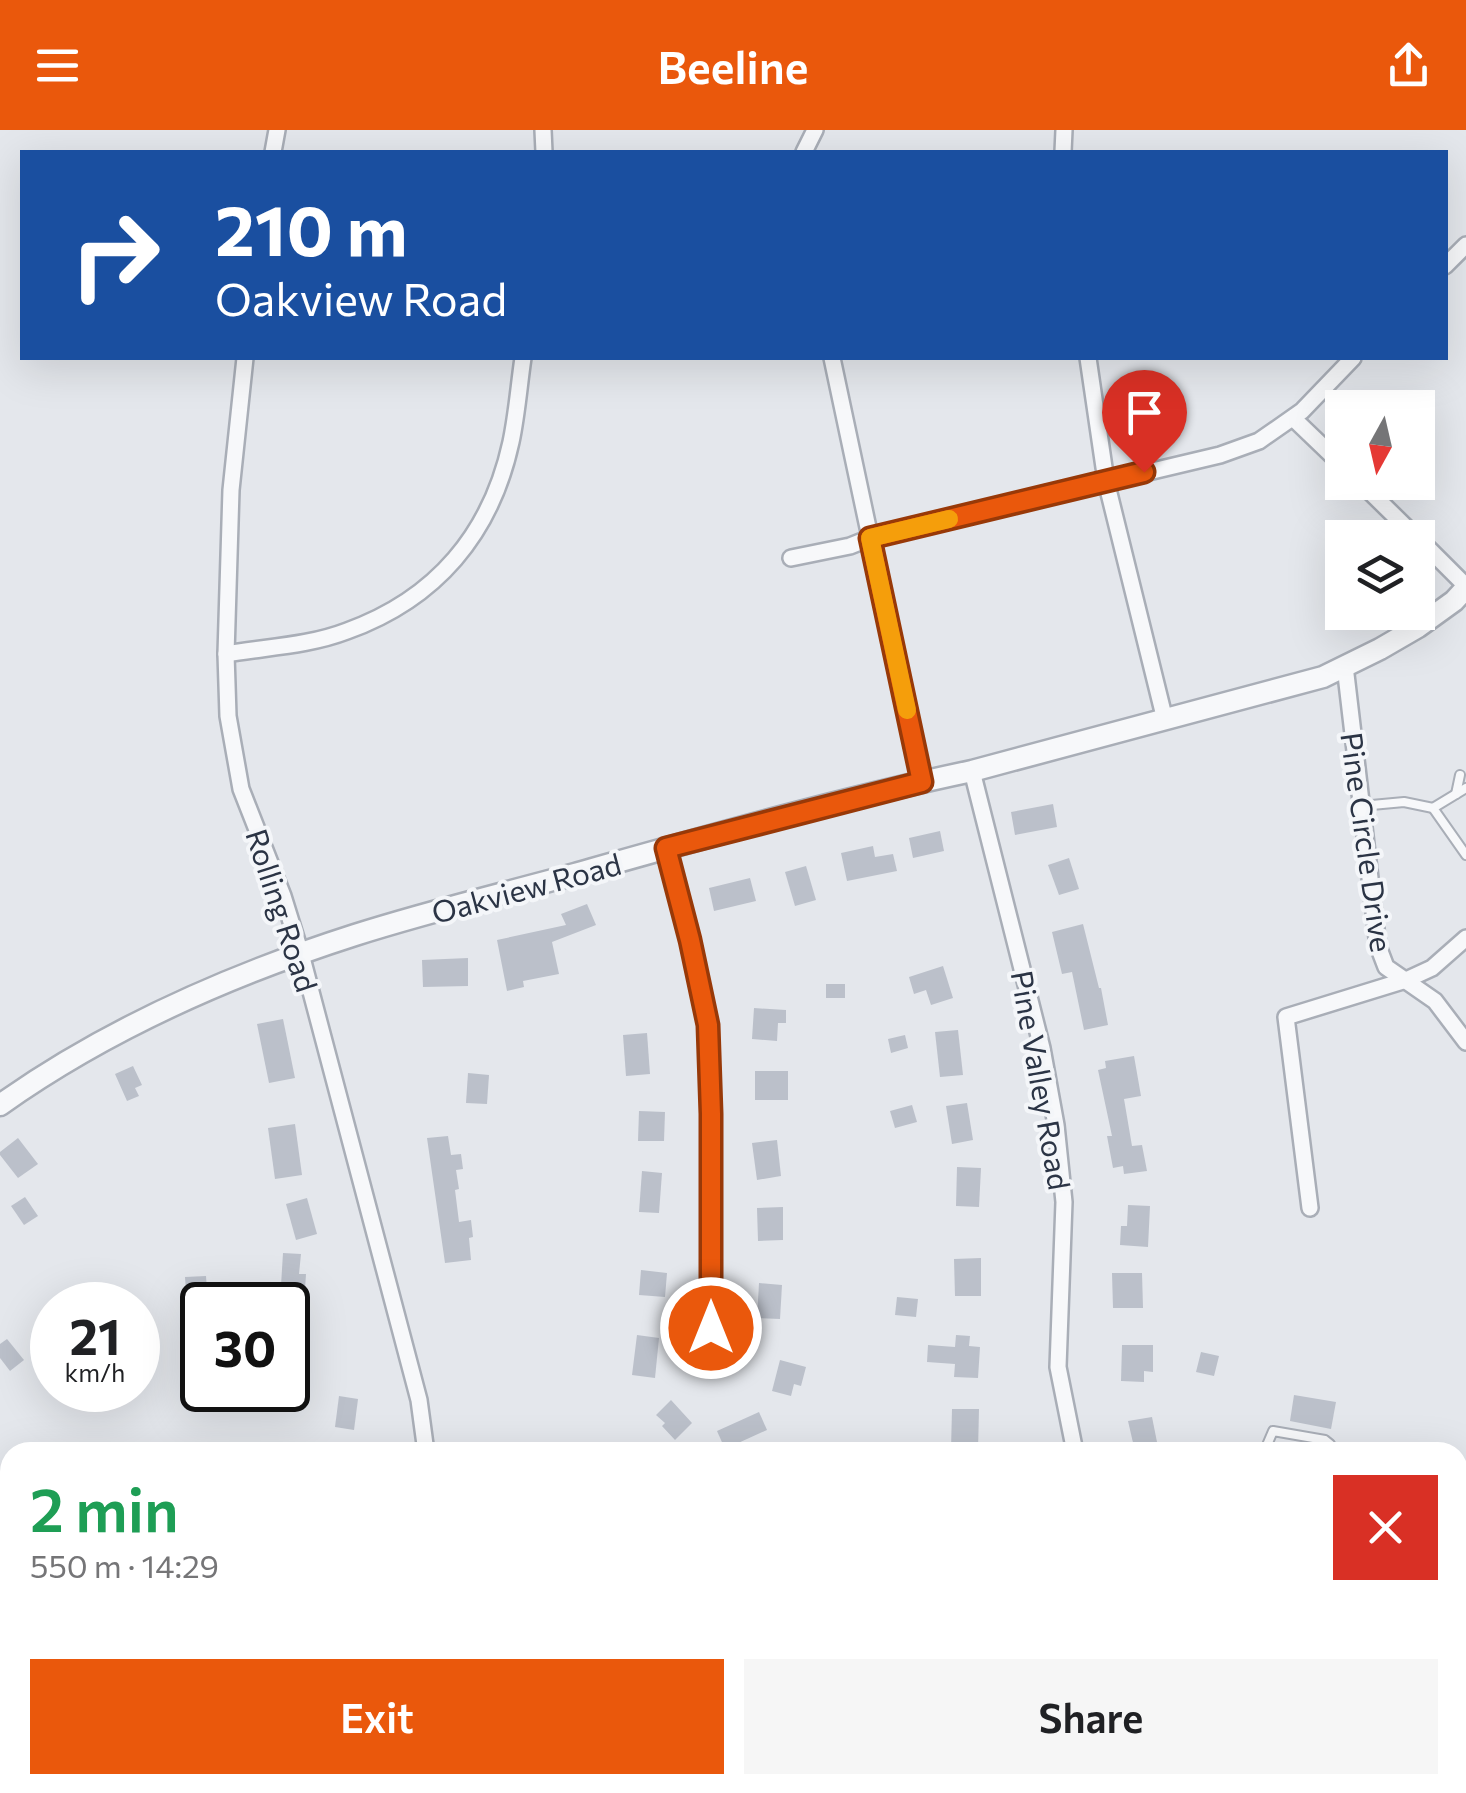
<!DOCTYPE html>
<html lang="en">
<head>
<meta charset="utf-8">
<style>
	body { margin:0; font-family:Commissioner,sans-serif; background:#f6f6f6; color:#202124; height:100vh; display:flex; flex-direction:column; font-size:38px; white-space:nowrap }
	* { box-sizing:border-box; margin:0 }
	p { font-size:32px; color:#757577 }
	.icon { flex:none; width:55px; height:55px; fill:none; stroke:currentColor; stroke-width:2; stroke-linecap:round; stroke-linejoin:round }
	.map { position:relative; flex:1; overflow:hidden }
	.drawer { position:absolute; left:0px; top:1312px; width:1468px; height:352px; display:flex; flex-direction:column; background:#fff; border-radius:30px 30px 0 0; box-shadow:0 10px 40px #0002 }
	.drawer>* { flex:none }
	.top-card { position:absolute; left:20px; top:20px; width:1428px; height:210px; border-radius:0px; box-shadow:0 10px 40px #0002; background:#1a4fa0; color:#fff; overflow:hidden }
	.needle { width:65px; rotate:188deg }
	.fabs { position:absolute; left:1325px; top:260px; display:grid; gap:20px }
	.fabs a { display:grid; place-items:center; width:110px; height:110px; border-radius:0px; background:#fff; box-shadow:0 10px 40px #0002; font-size:50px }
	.speed { position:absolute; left:30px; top:1152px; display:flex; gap:20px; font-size:50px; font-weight:700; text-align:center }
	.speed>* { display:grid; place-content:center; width:130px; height:130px; border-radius:50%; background:#fff; box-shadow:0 10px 40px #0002; line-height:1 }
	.speed small { font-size:25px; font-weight:400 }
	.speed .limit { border:5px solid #111; border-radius:15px; background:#fff; color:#111 }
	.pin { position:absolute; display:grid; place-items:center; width:85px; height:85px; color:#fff; margin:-102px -42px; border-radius:50% 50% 50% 0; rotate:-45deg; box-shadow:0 0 10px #0007 }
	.pin .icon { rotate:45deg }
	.me { position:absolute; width:110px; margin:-55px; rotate:0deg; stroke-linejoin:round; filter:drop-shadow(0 0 8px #0008) }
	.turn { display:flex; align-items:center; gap:35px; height:210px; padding:0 30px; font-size:45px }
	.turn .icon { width:130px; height:130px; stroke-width:2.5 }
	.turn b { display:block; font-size:70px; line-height:85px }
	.round { display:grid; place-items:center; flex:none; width:105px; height:105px; border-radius:0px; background:#f6f6f6 }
	.summary { display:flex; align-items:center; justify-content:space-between; height:170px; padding:0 30px }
	h1 { font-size:60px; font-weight:600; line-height:75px; color:#1e9e55 }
	.cta { display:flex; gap:20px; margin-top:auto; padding:20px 30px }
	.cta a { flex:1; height:115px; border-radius:0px; background:#ea580c; color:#fff; font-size:40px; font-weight:600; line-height:115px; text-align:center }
	.cta a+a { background:#f6f6f6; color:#202124 }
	header { display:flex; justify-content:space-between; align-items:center; height:130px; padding:0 30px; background:#ea580c; color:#fff; font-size:45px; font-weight:600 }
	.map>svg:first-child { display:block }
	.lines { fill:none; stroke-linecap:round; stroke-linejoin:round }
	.stream { stroke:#9fb4cc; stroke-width:5 }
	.building { fill:#bbc0ca }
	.service-casing { stroke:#a9aeb7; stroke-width:12 }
	.minor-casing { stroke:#a9aeb7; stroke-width:20 }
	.tertiary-casing { stroke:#a9aeb7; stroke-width:25 }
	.service { stroke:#f7f8fa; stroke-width:8 }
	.minor { stroke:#f7f8fa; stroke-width:15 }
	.tertiary { stroke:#f7f8fa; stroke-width:20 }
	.route-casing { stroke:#983908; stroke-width:25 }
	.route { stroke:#ea580c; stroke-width:18 }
	.slow { stroke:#f59e0b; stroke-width:18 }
	.labels { text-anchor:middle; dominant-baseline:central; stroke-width:8; stroke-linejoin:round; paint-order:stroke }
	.street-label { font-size:30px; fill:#2b3445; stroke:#f4f6f9 }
</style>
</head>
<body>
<header><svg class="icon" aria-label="menu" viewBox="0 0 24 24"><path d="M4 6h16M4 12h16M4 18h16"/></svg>Beeline<svg class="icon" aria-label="share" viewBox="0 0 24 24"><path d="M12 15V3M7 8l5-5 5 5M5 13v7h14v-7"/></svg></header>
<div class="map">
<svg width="1466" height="1663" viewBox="0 0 1466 1663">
	<rect width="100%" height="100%" fill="#e4e7ec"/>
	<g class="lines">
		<g class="stream">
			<path d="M 1458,1407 L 1466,1400"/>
			<path d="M 1270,1663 L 1275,1655"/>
		</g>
	</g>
	<g class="building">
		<path d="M 1053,674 L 1057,697 L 1015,705 L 1011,682 Z"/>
		<path d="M 940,701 L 944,721 L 913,728 L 909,708 Z"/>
		<path d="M 873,716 L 875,727 L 893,724 L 897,741 L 847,751 L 841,723 Z"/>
		<path d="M 1069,728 L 1079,759 L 1059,765 L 1048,735 Z"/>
		<path d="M 806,736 L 816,770 L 795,776 L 785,742 Z"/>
		<path d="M 750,748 L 756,771 L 714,781 L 709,758 Z"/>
		<path d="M 587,774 L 596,795 L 552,812 L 559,844 L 523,851 L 524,857 L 507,861 L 497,810 L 566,795 L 561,784 Z"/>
		<path d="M 1083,794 L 1099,858 L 1101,858 L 1108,895 L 1084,900 L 1072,842 L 1062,844 L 1052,802 Z"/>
		<path d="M 468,828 L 468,856 L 423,857 L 422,830 Z"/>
		<path d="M 943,836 L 953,868 L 931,875 L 926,860 L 914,864 L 909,847 Z"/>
		<rect x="826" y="854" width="19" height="14"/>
		<path d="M 754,878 L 786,880 L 786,893 L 778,893 L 777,911 L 752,909 Z"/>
		<path d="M 283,889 L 295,948 L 269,953 L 257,894 Z"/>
		<path d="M 958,900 L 963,945 L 940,947 L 935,902 Z"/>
		<path d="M 647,903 L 650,944 L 626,946 L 623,905 Z"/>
		<path d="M 905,905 L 908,918 L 891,923 L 888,909 Z"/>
		<path d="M 1134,926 L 1141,966 L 1124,969 L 1132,1016 L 1142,1015 L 1147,1041 L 1124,1044 L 1123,1036 L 1113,1038 L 1107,1006 L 1112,1006 L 1098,940 L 1106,938 L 1105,931 Z"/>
		<path d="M 133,936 L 142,955 L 135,958 L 139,966 L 127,971 L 115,944 Z"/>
		<rect x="755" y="941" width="33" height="29"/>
		<path d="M 468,943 L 489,945 L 487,974 L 466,973 Z"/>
		<path d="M 967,973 L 973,1010 L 952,1014 L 946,976 Z"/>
		<path d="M 912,975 L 917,992 L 895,998 L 890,981 Z"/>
		<path d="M 639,981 L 665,982 L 664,1011 L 638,1011 Z"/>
		<path d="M 295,994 L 302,1045 L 275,1049 L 268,998 Z"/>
		<path d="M 448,1006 L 451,1025 L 461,1024 L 463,1039 L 456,1040 L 459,1059 L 455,1060 L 459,1092 L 471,1090 L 473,1107 L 469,1108 L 471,1130 L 445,1133 L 427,1008 Z"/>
		<path d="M 18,1008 L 38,1034 L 18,1048 L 0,1025 L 0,1022 Z"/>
		<path d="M 777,1010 L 781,1046 L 757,1050 L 752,1013 Z"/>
		<path d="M 957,1037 L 981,1038 L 979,1077 L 956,1076 Z"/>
		<path d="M 642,1041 L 662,1043 L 659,1083 L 639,1082 Z"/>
		<path d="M 25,1067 L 38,1086 L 24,1095 L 11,1076 Z"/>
		<path d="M 307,1068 L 317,1104 L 296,1110 L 286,1074 Z"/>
		<path d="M 1128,1075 L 1150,1076 L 1148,1117 L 1120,1115 L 1121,1096 L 1127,1096 Z"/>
		<path d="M 783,1077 L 783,1110 L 758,1111 L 757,1078 Z"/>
		<path d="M 283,1123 L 301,1124 L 299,1144 L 306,1144 L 304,1174 L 280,1172 Z"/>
		<path d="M 981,1128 L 981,1166 L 955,1166 L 954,1129 Z"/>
		<path d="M 641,1140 L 667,1143 L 665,1167 L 639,1165 Z"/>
		<path d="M 1112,1143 L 1142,1143 L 1143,1178 L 1113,1178 Z"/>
		<path d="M 206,1146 L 208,1174 L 187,1175 L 185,1147 Z"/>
		<path d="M 759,1153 L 782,1155 L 780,1189 L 757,1188 Z"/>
		<path d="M 897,1167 L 918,1169 L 916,1187 L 895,1185 Z"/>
		<path d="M 637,1205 L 659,1208 L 655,1248 L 632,1245 Z"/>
		<path d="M 956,1205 L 970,1206 L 969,1216 L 980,1217 L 978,1248 L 954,1247 L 955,1234 L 927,1232 L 928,1215 L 955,1217 Z"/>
		<path d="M 7,1209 L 24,1230 L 10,1241 L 0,1228 L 0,1214 Z"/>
		<path d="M 1122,1215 L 1153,1215 L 1153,1242 L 1144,1241 L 1144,1252 L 1121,1251 Z"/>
		<path d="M 1201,1222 L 1219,1226 L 1214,1246 L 1196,1242 Z"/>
		<path d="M 780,1230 L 806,1237 L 801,1256 L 794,1254 L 791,1266 L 772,1261 Z"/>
		<path d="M 1294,1265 L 1336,1272 L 1331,1299 L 1290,1291 Z"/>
		<path d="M 339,1266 L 358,1269 L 354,1300 L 335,1297 Z"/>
		<path d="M 671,1270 L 692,1293 L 675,1310 L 662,1296 L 665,1293 L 656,1285 Z"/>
		<path d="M 952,1279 L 979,1279 L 978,1321 L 951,1320 Z"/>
		<path d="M 759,1282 L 767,1300 L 725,1319 L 717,1301 Z"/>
		<path d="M 1152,1287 L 1157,1312 L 1134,1317 L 1128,1291 Z"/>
	</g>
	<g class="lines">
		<g class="service-casing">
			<g id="service">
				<path d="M 1466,658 L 1433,678 L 1466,725"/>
				<path d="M 1456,664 L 1460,645"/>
				<path d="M 1361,676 L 1404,672 L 1433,678"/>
				<path d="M 1264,1322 L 1273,1301 L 1325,1310 L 1330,1314 L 1334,1322"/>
				<path d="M 1458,1603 L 1466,1606"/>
			</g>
		</g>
		<g class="minor-casing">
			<g id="minor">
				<path d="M 543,0 L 544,22"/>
				<path d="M 273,22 L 277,0"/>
				<path d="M 804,22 L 815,0"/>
				<path d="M 1063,22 L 1064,0"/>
				<path d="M 1445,136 L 1466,115"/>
				<path d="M 245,228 L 231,360 L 226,524 L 228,586 L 241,659 L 283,766 L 301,824 L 419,1270 L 426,1322"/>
				<path d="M 832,228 L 922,652"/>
				<path d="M 1088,228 L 1106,351 L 1165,590"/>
				<path d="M 1293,288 L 1342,335"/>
				<path d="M 1360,352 L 1417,408"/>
				<path d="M 1418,408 L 1466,456"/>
				<path d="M 791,428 L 850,416 L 870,408 L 1220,325 L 1259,311 L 1302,281 L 1353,228"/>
				<path d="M 226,524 C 266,517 308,516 347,501 C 436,469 491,404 511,312 C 517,284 519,255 523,228"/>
				<path d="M 1345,536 L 1378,816 L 1386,837 L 1435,871 L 1466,912"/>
				<path d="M 972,641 L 1042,918 L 1056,995 L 1064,1072 L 1058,1237 L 1075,1322"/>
				<path d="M 666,719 L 690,810 L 708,895 L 711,983 L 711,1234"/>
				<path d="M 1310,1078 L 1286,887 L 1406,850 L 1432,838 L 1466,808"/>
				<path d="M 0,1438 L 10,1440"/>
				<path d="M 372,1655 L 374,1663"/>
				<path d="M 1059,1663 L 1062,1655"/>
			</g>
		</g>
		<g class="tertiary-casing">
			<path id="tertiary" d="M 0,975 C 107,899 230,845 355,805 C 427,782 502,764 575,744 C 706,707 839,669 972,641 L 1323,547 L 1380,519 L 1418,497 L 1454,471 L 1466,458"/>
		</g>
		<use href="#service" class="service"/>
		<use href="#minor" class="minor"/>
		<use href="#tertiary" class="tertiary"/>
	</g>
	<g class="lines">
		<g class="route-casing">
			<path id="route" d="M 711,1198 L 711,984 L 708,895 L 690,810 L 666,718 L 922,652 L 870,408 L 1144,342"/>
		</g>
		<use href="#route" class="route"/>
		<path class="slow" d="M 907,580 L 870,408 L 949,389"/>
	</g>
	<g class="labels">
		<g class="street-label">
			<text transform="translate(1368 712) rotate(82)">Pine Circle Drive</text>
			<text transform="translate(526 757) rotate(-15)">Oakview Road</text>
			<text transform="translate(283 780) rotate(72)">Rolling Road</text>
			<text transform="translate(1042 950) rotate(80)">Pine Valley Road</text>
		</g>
	</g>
</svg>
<div class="fabs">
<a><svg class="needle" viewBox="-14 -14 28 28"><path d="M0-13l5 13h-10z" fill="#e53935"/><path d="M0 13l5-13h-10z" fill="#757577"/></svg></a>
<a><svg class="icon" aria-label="layers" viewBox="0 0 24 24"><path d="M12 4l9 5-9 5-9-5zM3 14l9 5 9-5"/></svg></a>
</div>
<div class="speed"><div>21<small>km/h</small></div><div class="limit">30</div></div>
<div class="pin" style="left:1144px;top:342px;background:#d93025"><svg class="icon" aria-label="arrive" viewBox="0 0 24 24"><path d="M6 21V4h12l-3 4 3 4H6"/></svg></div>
<svg class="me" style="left:711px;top:1198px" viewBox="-20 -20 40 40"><circle r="17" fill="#ea580c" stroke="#fff" stroke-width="3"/><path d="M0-11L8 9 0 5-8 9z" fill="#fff"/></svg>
<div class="top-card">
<div class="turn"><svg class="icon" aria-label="right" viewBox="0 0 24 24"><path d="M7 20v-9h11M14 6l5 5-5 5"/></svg><div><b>210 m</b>Oakview Road</div></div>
</div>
<section class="drawer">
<div class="summary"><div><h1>2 min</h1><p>550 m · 14:29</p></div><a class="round" style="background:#d93025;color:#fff"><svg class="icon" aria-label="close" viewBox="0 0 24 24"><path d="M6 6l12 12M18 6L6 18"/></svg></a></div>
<div class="cta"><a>Exit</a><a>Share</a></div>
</section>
</div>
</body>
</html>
